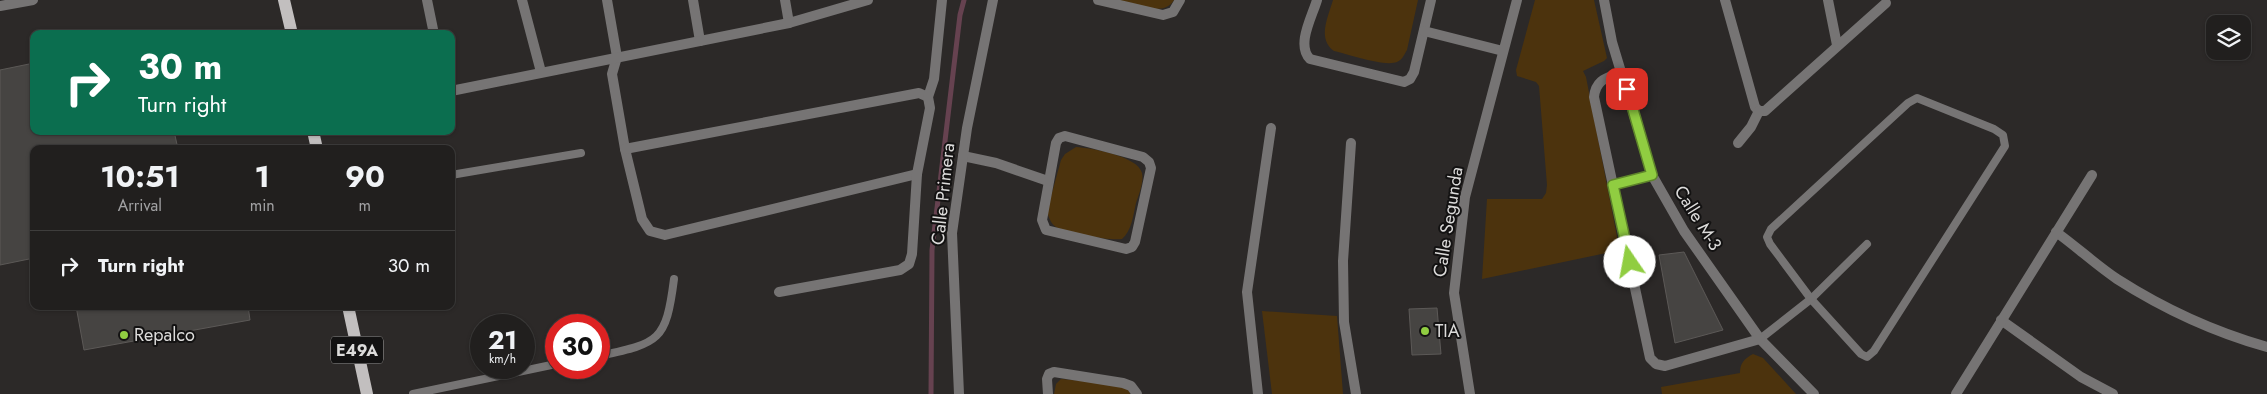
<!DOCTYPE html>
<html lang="en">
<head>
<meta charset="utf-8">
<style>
	body { margin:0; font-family:Jost,sans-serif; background:#292727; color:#f1f3f6; height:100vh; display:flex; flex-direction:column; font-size:19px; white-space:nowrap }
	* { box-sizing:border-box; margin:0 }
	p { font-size:16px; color:#a2a2a4 }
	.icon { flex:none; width:28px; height:28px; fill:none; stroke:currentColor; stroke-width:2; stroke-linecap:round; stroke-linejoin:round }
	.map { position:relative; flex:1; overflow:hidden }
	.side { position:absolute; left:30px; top:145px; width:425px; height:165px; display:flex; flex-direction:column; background:#211f1e; border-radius:10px; box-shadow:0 1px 4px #0004,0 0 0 1px #3e3d3c }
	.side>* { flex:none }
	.top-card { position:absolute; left:30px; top:30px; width:425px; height:105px; border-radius:10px; box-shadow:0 1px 4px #0004,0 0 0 1px #3e3d3c; background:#0b6e4f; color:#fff; overflow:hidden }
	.tools { position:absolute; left:2206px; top:15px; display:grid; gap:10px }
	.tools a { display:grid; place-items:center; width:45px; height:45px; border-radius:10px; background:#211f1e; box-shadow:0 1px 4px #0004,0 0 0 1px #3e3d3c; font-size:25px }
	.speed { position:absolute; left:470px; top:314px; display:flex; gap:10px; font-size:25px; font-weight:700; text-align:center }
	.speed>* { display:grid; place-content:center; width:65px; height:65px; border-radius:50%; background:#211f1e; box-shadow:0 1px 4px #0004,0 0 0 1px #3e3d3c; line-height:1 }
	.speed small { font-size:12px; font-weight:400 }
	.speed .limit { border:8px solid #d22; background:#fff; color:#111 }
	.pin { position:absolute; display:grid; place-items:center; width:42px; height:42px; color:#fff; margin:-21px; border-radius:10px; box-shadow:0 2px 8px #0006 }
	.me { position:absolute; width:55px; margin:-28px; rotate:348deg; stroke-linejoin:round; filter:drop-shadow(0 0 4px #0008) }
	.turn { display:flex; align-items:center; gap:18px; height:105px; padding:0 25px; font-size:22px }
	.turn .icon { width:65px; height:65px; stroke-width:2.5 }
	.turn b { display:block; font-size:35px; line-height:42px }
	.eta { display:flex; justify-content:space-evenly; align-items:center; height:85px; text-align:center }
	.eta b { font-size:30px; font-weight:700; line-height:35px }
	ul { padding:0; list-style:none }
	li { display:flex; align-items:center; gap:15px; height:70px; padding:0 25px; border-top:1px solid #3e3d3c }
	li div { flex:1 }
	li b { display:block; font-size:19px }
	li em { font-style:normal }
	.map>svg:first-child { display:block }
	.green { fill:#4c330d }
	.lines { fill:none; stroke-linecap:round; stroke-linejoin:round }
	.stream { stroke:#664250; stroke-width:5 }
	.building { fill:#464442; stroke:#5c5957 }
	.lane { stroke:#767474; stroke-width:8 }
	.street { stroke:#767474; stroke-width:10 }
	.primary { stroke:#c2bfbf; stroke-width:12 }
	.route-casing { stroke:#5e852a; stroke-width:12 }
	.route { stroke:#90cd41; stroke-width:9 }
	.poi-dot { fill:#90cd41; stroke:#131212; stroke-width:2 }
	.labels { text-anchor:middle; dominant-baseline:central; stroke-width:4; stroke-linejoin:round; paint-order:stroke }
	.shield { fill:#131212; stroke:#a09f9e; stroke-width:1 }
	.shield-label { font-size:16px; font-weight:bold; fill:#dcdbda }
	.street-label { font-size:18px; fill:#dcdbda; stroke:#131212 }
	.poi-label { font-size:18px; fill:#dcdbda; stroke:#131212; text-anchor:start }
</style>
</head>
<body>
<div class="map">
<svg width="2267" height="394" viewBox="0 0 2267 394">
	<rect width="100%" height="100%" fill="#2c2928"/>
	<g class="green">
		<path d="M 1116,0 L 1174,0 C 1164,18 1132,4 1116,0 Z"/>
		<path d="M 1333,0 L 1418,0 L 1407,50 C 1404,55 1402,60 1397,62 C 1384,67 1348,54 1334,51 C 1317,39 1328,17 1333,0 Z"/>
		<path d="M 1535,0 L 1594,0 L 1607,58 L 1604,61 L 1583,71 L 1586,77 L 1619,247 L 1616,251 L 1482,279 L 1487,199 L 1542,199 L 1546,193 L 1547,185 L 1539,86 L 1536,82 L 1517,76 L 1516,70 Z"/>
		<path d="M 1076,147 C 1091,148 1138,156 1142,173 C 1144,182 1139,194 1136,203 C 1133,216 1132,230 1122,239 C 1109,241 1070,233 1058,228 C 1051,225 1049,218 1047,211 L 1061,160 L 1065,154 Z"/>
		<path d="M 1262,311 L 1337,316 L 1343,394 L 1272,394 Z"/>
		<path d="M 1753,354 L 1763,358 L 1796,394 L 1662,394 L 1661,387 L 1740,373 C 1740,363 1744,359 1753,354 Z"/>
		<path d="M 1061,379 L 1115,384 L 1129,389 L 1130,394 L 1054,394 L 1056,384 Z"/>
	</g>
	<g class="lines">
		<path class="stream" d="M 931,394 L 932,250 L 960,15 L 964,0"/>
	</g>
	<g class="building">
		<path d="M 34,63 L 34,131 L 174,131 L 178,149 L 34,149 L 34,258 L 0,265 L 0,70 Z"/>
		<path d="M 1684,252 L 1723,330 L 1675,343 L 1659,255 Z"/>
		<path d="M 76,306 L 248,306 L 250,320 L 84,350 Z"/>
		<path d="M 1437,308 L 1441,354 L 1412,355 L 1409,309 Z"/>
	</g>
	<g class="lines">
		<g class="lane">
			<path d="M 1917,98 L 1994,129 L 2003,135 L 2005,146 L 1874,351 L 1867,357 L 1861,354 L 1811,299 L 1770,244 L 1767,237 L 1771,229 L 1908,103 Z"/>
			<path d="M 451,175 L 581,153"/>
			<path d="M 1760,339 L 1811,299 L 1867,244"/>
			<path d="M 599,356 C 659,343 666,342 674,279"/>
			<path d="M 413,394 L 556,364"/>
		</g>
		<g class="street">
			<path d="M 427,0 L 434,34"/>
			<path d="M 522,0 L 541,72"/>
			<path d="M 607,0 L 617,57 L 612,74 L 625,149 L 642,219 L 650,231 L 665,235 L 917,174"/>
			<path d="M 693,0 L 700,41"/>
			<path d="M 785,0 L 789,23"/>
			<path d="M 1098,0 L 1163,15 L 1173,12 L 1180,0"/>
			<path d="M 1317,0 C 1312,17 1296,45 1310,59 L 1404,82 L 1410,79 L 1414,72 L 1431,0"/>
			<path d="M 1604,0 L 1612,42 L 1652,175 L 1684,231 L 1760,339 L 1814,394"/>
			<path d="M 1725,0 L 1755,107 L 1759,111"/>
			<path d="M 1828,0 L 1837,45"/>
			<path d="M 0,6 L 33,0"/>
			<path d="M 1424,31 L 1503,51"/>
			<path d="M 1622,72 C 1607,78 1596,79 1594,97 L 1650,358 L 1656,364 L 1665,366 L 1760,339"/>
			<path d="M 451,91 L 789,23 L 868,0"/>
			<path d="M 1759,111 L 1765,111 L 1886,3"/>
			<path d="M 1065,136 L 1143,157 L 1149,162 L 1151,168 L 1135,242 L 1132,247 L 1126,249 L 1046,230 L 1042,220 L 1056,143 L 1059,138 Z"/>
			<path d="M 1351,143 L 1343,261 L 1344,322 L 1356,394"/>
			<path d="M 1738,143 L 1751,127 L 1759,111"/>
			<path d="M 625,149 L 919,93 L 928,97"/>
			<path d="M 963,156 L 996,163 L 1048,181"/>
			<path d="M 1613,185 L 1652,175"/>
			<path d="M 2056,232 C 2077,247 2096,265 2117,279 C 2164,309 2214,332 2267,347"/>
			<path d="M 779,292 L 900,270 L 909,264 L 912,254 L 917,174 L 930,108 L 928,97 L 934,79 L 942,0"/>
			<path d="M 2001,320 L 2081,377 L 2113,394"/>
			<path d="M 959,394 L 952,233 L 967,128 L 993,0"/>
			<path d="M 1048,394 L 1047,379 L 1049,374 L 1054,372 L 1123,383 L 1131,386 L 1137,394"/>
			<path d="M 1258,394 L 1247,292 L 1271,128"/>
			<path d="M 1470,394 L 1454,293 L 1465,197 L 1517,0"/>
			<path d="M 1956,394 L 2092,175"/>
		</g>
		<g class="primary">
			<path d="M 284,0 L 292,34"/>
			<path d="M 313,131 L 317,149"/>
			<path d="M 348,306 L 367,394"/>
		</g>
	</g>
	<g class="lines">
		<g class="route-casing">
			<path id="route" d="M 1627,89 L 1652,175 L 1613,185 L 1630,262"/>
		</g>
		<use href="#route" class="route"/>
	</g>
	<g class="poi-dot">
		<circle cx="1425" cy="331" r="5"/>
		<circle cx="124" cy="335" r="5"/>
	</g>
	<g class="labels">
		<rect class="shield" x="331" y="336.5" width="52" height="27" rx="4"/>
		<g class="shield-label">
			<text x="357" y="350">E49A</text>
		</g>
		<g class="street-label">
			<text transform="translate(943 194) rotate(-84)">Calle Primera</text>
			<text transform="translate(1698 218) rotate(58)">Calle M-3</text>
			<text transform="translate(1448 222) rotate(-81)">Calle Segunda</text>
		</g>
		<g class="poi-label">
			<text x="1435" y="331">TIA</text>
			<text x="134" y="335">Repalco</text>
		</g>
	</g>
</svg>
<div class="tools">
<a><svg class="icon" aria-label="layers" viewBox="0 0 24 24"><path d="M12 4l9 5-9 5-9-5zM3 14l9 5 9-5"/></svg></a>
</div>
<div class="speed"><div>21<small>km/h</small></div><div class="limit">30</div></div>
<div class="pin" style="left:1627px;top:89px;background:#d93025"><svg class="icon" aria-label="arrive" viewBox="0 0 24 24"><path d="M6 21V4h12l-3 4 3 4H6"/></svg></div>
<svg class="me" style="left:1630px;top:262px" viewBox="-20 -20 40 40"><circle r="19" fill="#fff"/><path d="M0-13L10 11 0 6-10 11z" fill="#90cd41"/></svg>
<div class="top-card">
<div class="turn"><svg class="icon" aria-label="right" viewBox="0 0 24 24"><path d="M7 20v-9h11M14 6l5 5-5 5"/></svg><div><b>30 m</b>Turn right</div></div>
</div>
<section class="side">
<div class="eta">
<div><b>10:51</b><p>Arrival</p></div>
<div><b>1</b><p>min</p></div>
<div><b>90</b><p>m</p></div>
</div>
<ul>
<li><svg class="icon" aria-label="right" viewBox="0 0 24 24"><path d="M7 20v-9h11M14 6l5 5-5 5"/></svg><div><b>Turn right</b></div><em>30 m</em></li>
</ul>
</section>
</div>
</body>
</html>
